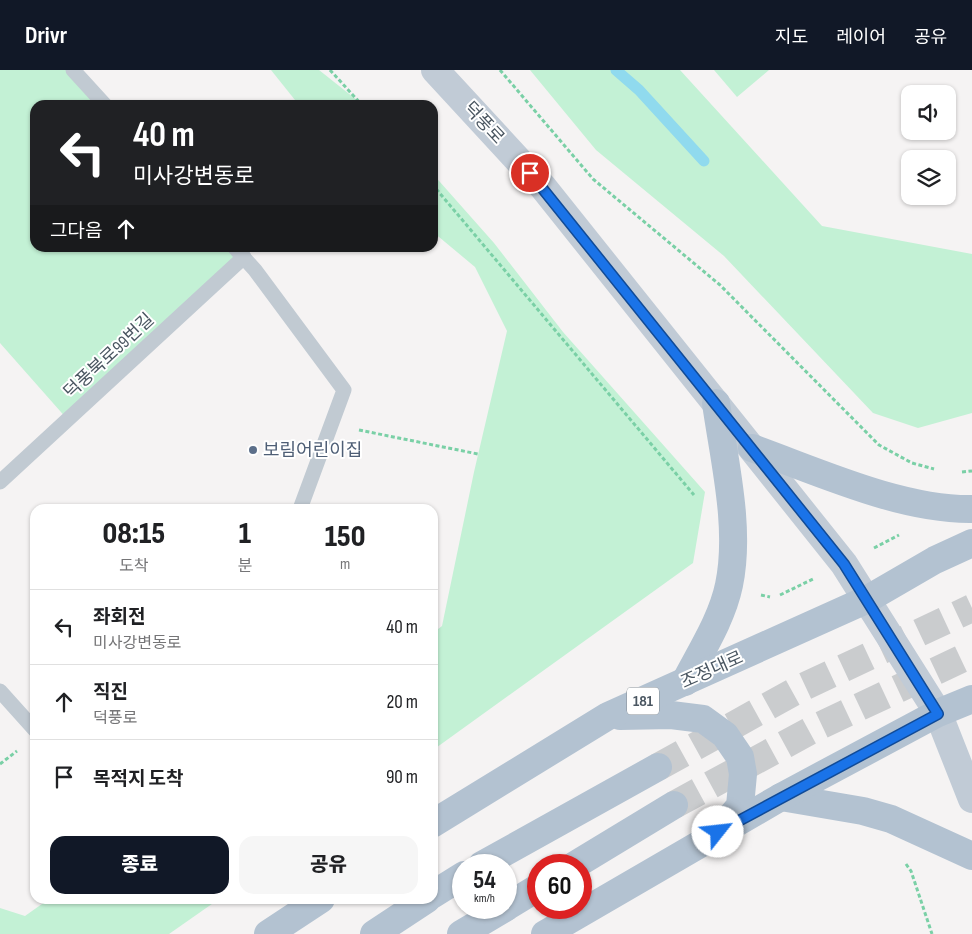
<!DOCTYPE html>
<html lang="ko">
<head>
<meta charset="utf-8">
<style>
	body { margin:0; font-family:"Sofia Sans Condensed","Noto Sans KR",sans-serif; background:#f6f6f6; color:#202124; height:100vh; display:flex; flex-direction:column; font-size:19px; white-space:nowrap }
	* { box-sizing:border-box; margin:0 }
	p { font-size:16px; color:#757577 }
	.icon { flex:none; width:28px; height:28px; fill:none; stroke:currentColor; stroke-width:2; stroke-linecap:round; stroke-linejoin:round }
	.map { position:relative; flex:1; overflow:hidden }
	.panel { position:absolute; left:30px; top:434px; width:408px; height:400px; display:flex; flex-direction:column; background:#fff; border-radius:15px; box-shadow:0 1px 4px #0004 }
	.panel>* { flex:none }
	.hud { position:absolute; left:30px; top:30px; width:408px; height:152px; border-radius:15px; box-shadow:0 1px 4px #0004; background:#202124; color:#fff; overflow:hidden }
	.controls { position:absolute; left:901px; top:15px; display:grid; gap:10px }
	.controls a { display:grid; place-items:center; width:55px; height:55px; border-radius:10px; background:#fff; box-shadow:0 1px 4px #0004; font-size:25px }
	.speed { position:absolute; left:452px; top:784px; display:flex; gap:10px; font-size:25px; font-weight:700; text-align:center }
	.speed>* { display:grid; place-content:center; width:65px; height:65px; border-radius:50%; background:#fff; box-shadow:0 1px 4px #0004; line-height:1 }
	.speed small { font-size:12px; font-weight:400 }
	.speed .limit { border:8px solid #d22; background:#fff; color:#111 }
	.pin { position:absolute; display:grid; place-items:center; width:42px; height:42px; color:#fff; margin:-21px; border:2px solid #fff; border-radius:50%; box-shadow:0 1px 5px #0007 }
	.me { position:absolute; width:55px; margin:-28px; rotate:61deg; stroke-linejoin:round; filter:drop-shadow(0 0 4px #0008) }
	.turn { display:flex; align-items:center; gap:18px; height:105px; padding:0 20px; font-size:22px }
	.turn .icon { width:65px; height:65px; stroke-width:2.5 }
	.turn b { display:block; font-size:35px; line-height:42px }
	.then { display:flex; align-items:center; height:48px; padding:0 20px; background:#0003; gap:10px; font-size:19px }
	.eta { display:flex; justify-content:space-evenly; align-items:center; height:85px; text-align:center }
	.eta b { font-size:30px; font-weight:800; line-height:35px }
	.action { display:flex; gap:10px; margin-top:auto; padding:10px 20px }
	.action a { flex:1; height:58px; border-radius:15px; background:#111827; color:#fff; font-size:20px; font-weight:800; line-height:58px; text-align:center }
	.action a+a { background:#f6f6f6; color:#202124 }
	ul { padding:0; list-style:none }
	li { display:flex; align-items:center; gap:15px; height:75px; padding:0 20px; border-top:1px solid #e0e0e0 }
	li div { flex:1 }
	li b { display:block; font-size:19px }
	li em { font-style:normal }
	header { display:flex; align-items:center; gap:30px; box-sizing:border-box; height:70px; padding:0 25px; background:#111827; color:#fff }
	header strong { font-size:24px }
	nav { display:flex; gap:28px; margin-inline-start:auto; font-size:18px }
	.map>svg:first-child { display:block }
	.green { fill:#c3f1d5 }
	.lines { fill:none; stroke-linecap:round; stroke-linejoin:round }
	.stream { stroke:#90daee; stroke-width:11 }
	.primary-tunnel { stroke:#caccce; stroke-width:28; stroke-dasharray:28 14; stroke-linecap:butt }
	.path { stroke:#7ad0a6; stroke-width:3; stroke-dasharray:4 2.5; stroke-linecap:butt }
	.lane { stroke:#c1cad2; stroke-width:15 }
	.secondary { stroke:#c1cbd6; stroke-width:28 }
	.primary { stroke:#b3c2d1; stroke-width:28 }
	.route-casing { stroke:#114b97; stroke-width:12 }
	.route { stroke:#1a73e8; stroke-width:9 }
	.service-dot { fill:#5c6f8a; stroke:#fff; stroke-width:2 }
	.labels { text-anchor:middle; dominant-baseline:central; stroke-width:4; stroke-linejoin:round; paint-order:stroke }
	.shield { fill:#fff; stroke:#808990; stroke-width:1 }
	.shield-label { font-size:16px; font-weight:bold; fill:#4a5661 }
	.street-label { font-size:18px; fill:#4a5661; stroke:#fff }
	.service-label { font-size:18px; fill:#4e5e75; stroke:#fff; text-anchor:start }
</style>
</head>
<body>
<header>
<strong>Drivr</strong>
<nav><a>지도</a><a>레이어</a><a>공유</a></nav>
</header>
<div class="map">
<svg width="972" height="864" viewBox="0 0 972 864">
	<rect width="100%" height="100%" fill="#f5f3f3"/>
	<g class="green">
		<path d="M 0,0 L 73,0 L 105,35 L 35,35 L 35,178 L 235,178 L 244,187 L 68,350 L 0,273 Z"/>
		<path d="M 271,0 L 319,0 L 363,35 L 299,35 Z"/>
		<path d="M 530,0 L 680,0 L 822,156 L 972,184 L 972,343 L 918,358 L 873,343 L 724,186 L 596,80 Z"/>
		<path d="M 714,0 L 769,0 L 737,27 Z"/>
		<path d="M 432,103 L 494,173 L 563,262 L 705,422 L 693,493 L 433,680 L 433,563 L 442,556 L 474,402 L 507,261 L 475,197 L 433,162 Z"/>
		<path d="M 49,829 L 219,829 L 169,864 L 0,864 L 0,838 L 25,846 Z"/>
	</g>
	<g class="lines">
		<path class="stream" d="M 616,0 L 639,20 L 704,91"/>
		<g class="primary-tunnel">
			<path d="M 658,697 L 801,618 L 972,538"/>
			<path d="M 674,735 L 817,657 L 972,584"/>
		</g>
		<g class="path">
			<path d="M 330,0 L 362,35"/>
			<path d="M 500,0 L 593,109 L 720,215 L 879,375 L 912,393 L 934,399"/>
			<path d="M 432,114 L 694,425"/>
			<path d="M 359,360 L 478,384"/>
			<path d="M 962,402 L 972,401"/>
			<path d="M 874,478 L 899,465"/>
			<path d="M 761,525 L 770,527"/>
			<path d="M 780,525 L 813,509"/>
			<path d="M 0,694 L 17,681"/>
			<path d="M 906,794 L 911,801 L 932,864"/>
		</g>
		<g class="lane">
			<path d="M 73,0 L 105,35"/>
			<path d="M 235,178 L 255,200 L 344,320 L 300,439"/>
			<path d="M 0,412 L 244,187"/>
			<path d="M 0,621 L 35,660"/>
		</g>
		<path class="secondary" d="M 435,0 L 543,117 L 844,494 L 938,643 L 972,729"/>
		<g class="primary">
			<path d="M 752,378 C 819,402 901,440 972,439"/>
			<path d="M 685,612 C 701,581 722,549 729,515 C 741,458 724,390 716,333"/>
			<path d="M 620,646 L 671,645 L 703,649 L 725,665 L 740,687 L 743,704 L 740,736 L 722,757"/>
			<path d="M 781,727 L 863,741 L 891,749 L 972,786"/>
			<path d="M 432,754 L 608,646 L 866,530 L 935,490 L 972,473"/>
			<path d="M 482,795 L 658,697"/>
			<path d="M 575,795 L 674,735"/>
			<path d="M 432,825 L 464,805"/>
			<path d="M 506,837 L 539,817"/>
			<path d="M 268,864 L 321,829"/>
			<path d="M 374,864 L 427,829"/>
			<path d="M 461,864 L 505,838"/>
			<path d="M 545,864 L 781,727 L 938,643 L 972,629"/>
		</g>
	</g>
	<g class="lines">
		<g class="route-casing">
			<path id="route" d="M 530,103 L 844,494 L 938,644 L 718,762"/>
		</g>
		<use href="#route" class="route"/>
	</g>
	<circle class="service-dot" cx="253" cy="380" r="5"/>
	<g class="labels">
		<rect class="shield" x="627" y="617.5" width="32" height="27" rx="4"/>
		<g class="shield-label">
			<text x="643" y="631">181</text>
		</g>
		<g class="street-label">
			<text transform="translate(484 53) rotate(47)">덕풍로</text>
			<text transform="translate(109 286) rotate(-43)">덕풍북로99번길</text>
			<text transform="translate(712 600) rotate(-24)">조정대로</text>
		</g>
		<g class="service-label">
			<text x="263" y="380">보림어린이집</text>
		</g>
	</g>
</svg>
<div class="controls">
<a><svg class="icon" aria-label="sound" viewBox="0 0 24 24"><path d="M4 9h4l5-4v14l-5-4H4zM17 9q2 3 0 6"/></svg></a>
<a><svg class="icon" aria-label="layers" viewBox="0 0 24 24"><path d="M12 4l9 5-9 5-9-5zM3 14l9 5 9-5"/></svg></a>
</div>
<div class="speed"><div>54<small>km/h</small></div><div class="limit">60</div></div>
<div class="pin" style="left:530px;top:103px;background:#d93025"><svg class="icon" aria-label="arrive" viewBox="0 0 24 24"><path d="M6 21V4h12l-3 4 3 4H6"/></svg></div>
<svg class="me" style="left:718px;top:762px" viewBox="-20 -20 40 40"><circle r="19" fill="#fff"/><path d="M0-13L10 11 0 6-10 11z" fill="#1a73e8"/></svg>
<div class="hud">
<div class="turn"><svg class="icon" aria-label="left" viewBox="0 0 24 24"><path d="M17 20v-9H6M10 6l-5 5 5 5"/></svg><div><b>40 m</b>미사강변동로</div></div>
<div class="then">그다음<svg class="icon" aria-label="ahead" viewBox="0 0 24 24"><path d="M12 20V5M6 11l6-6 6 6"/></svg></div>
</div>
<section class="panel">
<div class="eta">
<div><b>08:15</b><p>도착</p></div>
<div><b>1</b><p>분</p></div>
<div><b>150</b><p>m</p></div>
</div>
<ul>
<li><svg class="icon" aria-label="left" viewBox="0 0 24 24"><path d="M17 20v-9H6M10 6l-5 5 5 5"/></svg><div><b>좌회전</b><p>미사강변동로</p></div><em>40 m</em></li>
<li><svg class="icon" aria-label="ahead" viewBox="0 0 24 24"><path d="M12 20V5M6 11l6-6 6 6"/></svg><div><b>직진</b><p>덕풍로</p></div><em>20 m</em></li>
<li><svg class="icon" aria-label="arrive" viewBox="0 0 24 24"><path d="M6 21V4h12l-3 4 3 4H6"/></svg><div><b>목적지 도착</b></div><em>90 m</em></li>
</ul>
<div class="action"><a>종료</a><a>공유</a></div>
</section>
</div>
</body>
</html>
